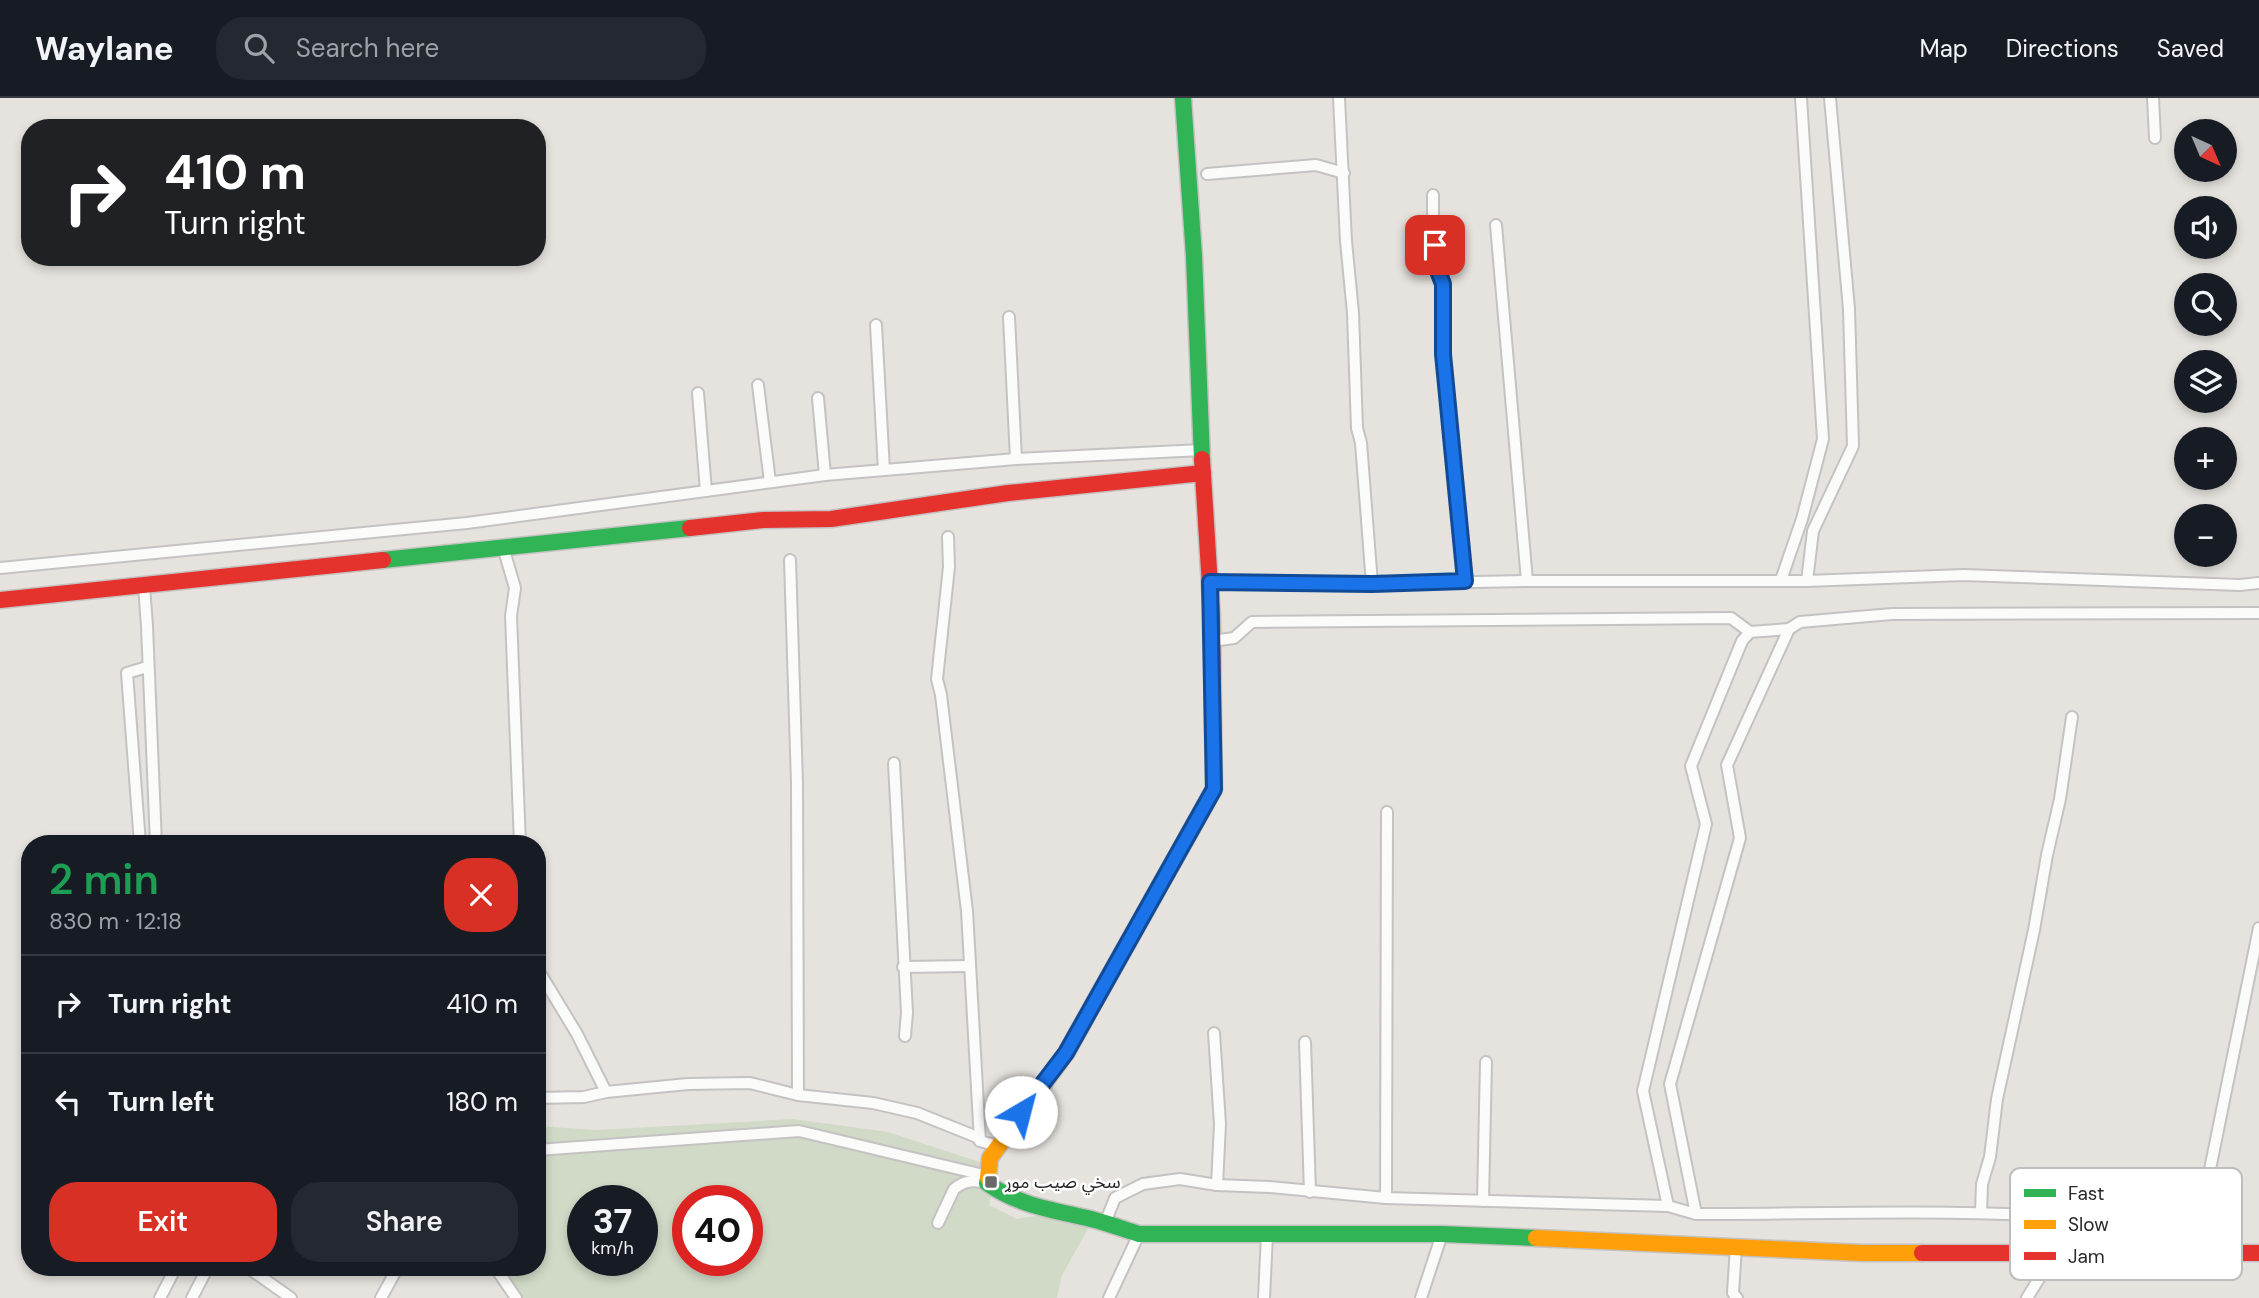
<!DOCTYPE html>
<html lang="en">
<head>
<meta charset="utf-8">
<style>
	body { margin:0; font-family:"DM Sans","Noto Sans Arabic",sans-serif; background:#242831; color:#f1f3f6; height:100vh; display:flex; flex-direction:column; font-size:26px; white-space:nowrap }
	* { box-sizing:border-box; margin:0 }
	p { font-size:23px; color:#9ea1a6 }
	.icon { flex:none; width:38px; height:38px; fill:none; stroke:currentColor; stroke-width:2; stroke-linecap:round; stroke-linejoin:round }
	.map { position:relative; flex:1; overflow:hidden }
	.details { position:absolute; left:21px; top:737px; width:525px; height:441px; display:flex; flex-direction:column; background:#171b24; border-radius:28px; box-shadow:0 4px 10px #0003 }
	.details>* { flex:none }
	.hud { position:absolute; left:21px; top:21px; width:525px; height:147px; border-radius:28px; box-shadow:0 4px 10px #0003; background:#202124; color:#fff; overflow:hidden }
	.needle { width:46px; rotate:136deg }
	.controls { position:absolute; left:2174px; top:21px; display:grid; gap:14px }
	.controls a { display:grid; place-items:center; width:63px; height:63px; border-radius:50%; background:#171b24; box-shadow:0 4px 10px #0003; font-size:35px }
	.speed { position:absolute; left:567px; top:1087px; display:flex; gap:14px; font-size:35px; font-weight:700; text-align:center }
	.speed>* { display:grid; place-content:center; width:91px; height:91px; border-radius:50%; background:#171b24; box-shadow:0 4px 10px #0003; line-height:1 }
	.speed small { font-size:18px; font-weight:400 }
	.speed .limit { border:10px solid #d22; background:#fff; color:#111 }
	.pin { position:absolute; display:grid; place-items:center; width:60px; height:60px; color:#fff; margin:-30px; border-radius:14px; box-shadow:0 4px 10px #0006 }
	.me { position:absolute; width:77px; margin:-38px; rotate:37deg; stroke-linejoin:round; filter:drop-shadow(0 0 5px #0008) }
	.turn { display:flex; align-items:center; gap:24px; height:147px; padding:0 28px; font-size:32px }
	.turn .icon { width:91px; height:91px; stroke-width:2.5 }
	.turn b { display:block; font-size:49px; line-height:60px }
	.round { display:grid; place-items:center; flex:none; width:74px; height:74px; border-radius:28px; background:#242831 }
	.head { display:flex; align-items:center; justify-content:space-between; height:119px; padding:0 28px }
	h1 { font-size:42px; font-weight:600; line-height:52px; color:#1e9e55 }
	.primary-button { display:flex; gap:14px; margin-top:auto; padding:14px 28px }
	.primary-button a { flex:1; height:80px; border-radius:28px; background:#d93025; color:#fff; font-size:28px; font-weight:600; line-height:80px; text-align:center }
	.primary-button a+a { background:#242831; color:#f1f3f6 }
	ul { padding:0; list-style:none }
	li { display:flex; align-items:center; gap:21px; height:98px; padding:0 28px; border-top:2px solid #363941 }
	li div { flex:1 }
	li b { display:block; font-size:26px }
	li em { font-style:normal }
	header { display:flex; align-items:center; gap:42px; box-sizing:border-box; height:98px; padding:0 35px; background:#171b24; border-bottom:2px solid #363941 }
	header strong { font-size:33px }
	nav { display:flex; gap:38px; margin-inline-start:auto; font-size:24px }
	.search { width:490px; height:63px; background:#242831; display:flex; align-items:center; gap:18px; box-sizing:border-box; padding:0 24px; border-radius:28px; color:#9ea1a6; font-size:26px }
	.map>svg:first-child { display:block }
	.cemetery { fill:#d0dac6; fill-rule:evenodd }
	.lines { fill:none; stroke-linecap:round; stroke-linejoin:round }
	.street-casing { stroke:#c4c2c3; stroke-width:14 }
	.fast-casing { stroke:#c4c2c3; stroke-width:19 }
	.slow-casing { stroke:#c4c2c3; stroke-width:19 }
	.jam-casing { stroke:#c4c2c3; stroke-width:19 }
	.street { stroke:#fbfbfa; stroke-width:10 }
	.fast { stroke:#30b455; stroke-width:16 }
	.slow { stroke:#ff9f0a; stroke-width:16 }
	.jam { stroke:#e5322d; stroke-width:16 }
	.route-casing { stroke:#114b97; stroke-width:18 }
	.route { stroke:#1a73e8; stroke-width:12 }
	.poi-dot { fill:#6a6968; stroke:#fff; stroke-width:2.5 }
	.labels { text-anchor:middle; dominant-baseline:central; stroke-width:5; stroke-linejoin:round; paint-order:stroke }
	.poi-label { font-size:18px; fill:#282828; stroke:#fff; text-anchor:start }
	.key { fill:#fff; stroke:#bebebe; stroke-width:2 }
	.key-label { font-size:19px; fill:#282828 }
</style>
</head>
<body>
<header>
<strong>Waylane</strong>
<div class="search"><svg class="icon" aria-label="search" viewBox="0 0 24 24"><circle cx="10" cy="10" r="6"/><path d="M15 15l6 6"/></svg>Search here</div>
<nav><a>Map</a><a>Directions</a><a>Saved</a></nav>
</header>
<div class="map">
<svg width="2259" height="1200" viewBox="0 0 2259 1200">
	<rect width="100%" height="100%" fill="#e6e3de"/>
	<path class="cemetery" d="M 793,1021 L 888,1034 L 998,1070 L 989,1107 L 1017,1121 L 1060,1114 L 1093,1122 L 1062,1177 L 1057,1200 L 510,1200 L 491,1169 L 537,1169 L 537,1028 L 597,1032 ZM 583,1102 L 642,1102 L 642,1162 L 583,1162 ZM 688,1102 L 747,1102 L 747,1162 L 688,1162 Z"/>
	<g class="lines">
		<g class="street-casing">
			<g id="street">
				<path d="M 1339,0 L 1346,143 L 1353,215 L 1357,330 L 1361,345 L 1372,486"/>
				<path d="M 2153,0 L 2155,40"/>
				<path d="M 1207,76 L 1316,67 L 1344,75"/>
				<path d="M 1433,97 L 1433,128 L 1438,173 L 1443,185 L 1443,256 L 1465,483"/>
				<path d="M 1496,127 L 1527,483"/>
				<path d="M 1009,219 L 1016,361"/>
				<path d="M 876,227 L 884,372"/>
				<path d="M 758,287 L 770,384"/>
				<path d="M 698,295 L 706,393"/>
				<path d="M 818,300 L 825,377"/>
				<path d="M 948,439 L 949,469 L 937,581 L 941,597 L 967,813 L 980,1043"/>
				<path d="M 503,449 L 515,490 L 511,518 L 520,746"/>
				<path d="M 790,462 L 797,685 L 798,997"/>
				<path d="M 0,470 L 467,425 L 825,377 L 1016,361 L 1202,352"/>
				<path d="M 1781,482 L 1802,421 L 1823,341 L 1801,0"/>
				<path d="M 1807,483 L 1813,433 L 1853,348 L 1849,211 L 1830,0"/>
				<path d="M 1210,484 L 1372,486 L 1525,483 L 1807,483 L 1964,477 L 2240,487 L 2259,485"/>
				<path d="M 144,488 L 147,528 L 156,746"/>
				<path d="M 1212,543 L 1234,540 L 1252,524 L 1731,520 L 1750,534"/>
				<path d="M 894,665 L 907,915 L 905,938"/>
				<path d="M 140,746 L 127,575 L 147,569"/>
				<path d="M 903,869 L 970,868"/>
				<path d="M 537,870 L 577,936 L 606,994 L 688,986 L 750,985 L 798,997 L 873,1005 L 917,1015 L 977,1039 L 980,1043 L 998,1048"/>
				<path d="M 1214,935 L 1220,1026 L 1217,1087"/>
				<path d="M 1305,944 L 1310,1094"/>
				<path d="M 537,1000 L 584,999 L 606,994"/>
				<path d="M 537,1052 L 799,1033 L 988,1078"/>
				<path d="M 1386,1100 L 1387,714"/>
				<path d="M 1483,1103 L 1486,964"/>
				<path d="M 1668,1108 L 1643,993 L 1706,726 L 1691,668 L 1742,543 L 1750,534 L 1789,531 L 1800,524 L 1892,516 L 2259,515"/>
				<path d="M 1981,1115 L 1982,1086 L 1990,1059 L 1997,1001 L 2034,832 L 2047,757 L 2060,701 L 2072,619"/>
				<path d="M 1696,1116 L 1670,986 L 1740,740 L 1727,667 L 1789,531"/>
				<path d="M 938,1125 L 954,1091 C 965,1082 974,1082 987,1085"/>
				<path d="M 1105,1125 L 1115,1100 L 1143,1086 L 1180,1081 L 1217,1087 L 1269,1089 L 1386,1100 L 1668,1108 L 1696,1116 C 1808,1116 1921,1112 2033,1117 C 2058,1118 2090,1113 2113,1117"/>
				<path d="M 1736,1148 L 1733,1195 L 1737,1200"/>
				<path d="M 2193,1155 L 2259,830"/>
				<path d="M 247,1169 L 291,1200"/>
				<path d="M 495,1169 L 516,1200"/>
				<path d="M 160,1200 L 176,1169"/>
				<path d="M 192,1200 L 208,1169"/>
				<path d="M 381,1200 L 398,1169"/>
				<path d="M 1109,1200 L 1139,1136"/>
				<path d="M 1264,1200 L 1267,1137"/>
				<path d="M 1421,1200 L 1442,1136"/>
				<path d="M 2027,1200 L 2040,1179 L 2049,1155"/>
			</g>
		</g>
		<g class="fast-casing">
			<g id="fast">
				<path d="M 1183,0 L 1194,158 L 1202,361"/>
				<path d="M 383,462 L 690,430"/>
				<path d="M 988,1080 L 987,1085 C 1019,1108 1054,1112 1091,1121 C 1107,1125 1123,1131 1139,1136 L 1442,1136 L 1536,1140"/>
			</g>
		</g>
		<g class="slow-casing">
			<g id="slow">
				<path d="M 988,1080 L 990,1060 L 1066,955 L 1214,691 L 1213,625"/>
				<path d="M 1536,1140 L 1862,1155 L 1922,1155"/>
			</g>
		</g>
		<g class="jam-casing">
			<g id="jam">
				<path d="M 1202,361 L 1212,520 L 1213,625"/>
				<path d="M 690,430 L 763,422 L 831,421 L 1008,395 L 1203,375"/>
				<path d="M 0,502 L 383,462"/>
				<path d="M 1922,1155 L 2259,1155"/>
			</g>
		</g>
		<use href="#street" class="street"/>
		<use href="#fast" class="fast"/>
		<use href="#slow" class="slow"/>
		<use href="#jam" class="jam"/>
	</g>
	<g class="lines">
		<g class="route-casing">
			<path id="route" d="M 1021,1014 L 1066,955 L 1214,691 L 1210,484 L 1372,486 L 1465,483 L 1443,256 L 1443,186 L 1438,173 L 1435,147"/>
		</g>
		<use href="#route" class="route"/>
	</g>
	<rect class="poi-dot" x="984" y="1077" width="14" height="14" rx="3.5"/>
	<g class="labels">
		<g class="poi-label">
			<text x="1005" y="1084">سخي صیب موړ</text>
		</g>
	</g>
	<rect x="2010" y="1070" width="232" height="112" rx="10" class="key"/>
	<rect x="2024" y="1091" width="32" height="8" fill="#30b455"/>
	<rect x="2024" y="1122" width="32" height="9" fill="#ff9f0a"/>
	<rect x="2024" y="1154" width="32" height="8" fill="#e5322d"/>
	<g class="key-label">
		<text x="2068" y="1102">Fast</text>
		<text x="2068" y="1133">Slow</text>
		<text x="2068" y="1165">Jam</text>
	</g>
</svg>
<div class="controls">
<a><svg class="needle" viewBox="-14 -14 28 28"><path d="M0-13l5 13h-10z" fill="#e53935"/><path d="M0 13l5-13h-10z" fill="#9ea1a6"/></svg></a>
<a><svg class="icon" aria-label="sound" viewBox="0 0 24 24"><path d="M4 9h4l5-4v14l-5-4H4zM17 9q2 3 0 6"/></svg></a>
<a><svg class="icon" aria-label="search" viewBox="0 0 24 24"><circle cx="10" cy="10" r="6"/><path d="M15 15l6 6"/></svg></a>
<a><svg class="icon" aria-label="layers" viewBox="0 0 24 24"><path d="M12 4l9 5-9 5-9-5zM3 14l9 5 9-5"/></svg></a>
<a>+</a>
<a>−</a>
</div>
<div class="speed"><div>37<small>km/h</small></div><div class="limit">40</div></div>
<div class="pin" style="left:1435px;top:147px;background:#d93025"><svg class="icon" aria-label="arrive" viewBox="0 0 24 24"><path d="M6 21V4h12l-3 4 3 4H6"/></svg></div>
<svg class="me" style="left:1021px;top:1014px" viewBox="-20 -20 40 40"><circle r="19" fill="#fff"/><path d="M0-13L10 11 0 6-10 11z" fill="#1a73e8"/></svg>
<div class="hud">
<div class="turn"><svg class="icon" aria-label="right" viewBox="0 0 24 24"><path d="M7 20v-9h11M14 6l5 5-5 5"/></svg><div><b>410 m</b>Turn right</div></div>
</div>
<section class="details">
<div class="head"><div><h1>2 min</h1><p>830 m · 12:18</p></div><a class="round" style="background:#d93025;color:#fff"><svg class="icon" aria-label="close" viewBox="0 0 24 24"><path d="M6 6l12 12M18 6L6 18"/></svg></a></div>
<ul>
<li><svg class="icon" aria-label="right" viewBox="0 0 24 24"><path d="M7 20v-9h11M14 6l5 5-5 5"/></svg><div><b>Turn right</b></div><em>410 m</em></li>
<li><svg class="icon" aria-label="left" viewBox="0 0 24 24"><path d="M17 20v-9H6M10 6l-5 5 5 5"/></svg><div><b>Turn left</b></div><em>180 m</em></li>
</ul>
<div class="primary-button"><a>Exit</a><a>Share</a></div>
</section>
</div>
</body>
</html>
